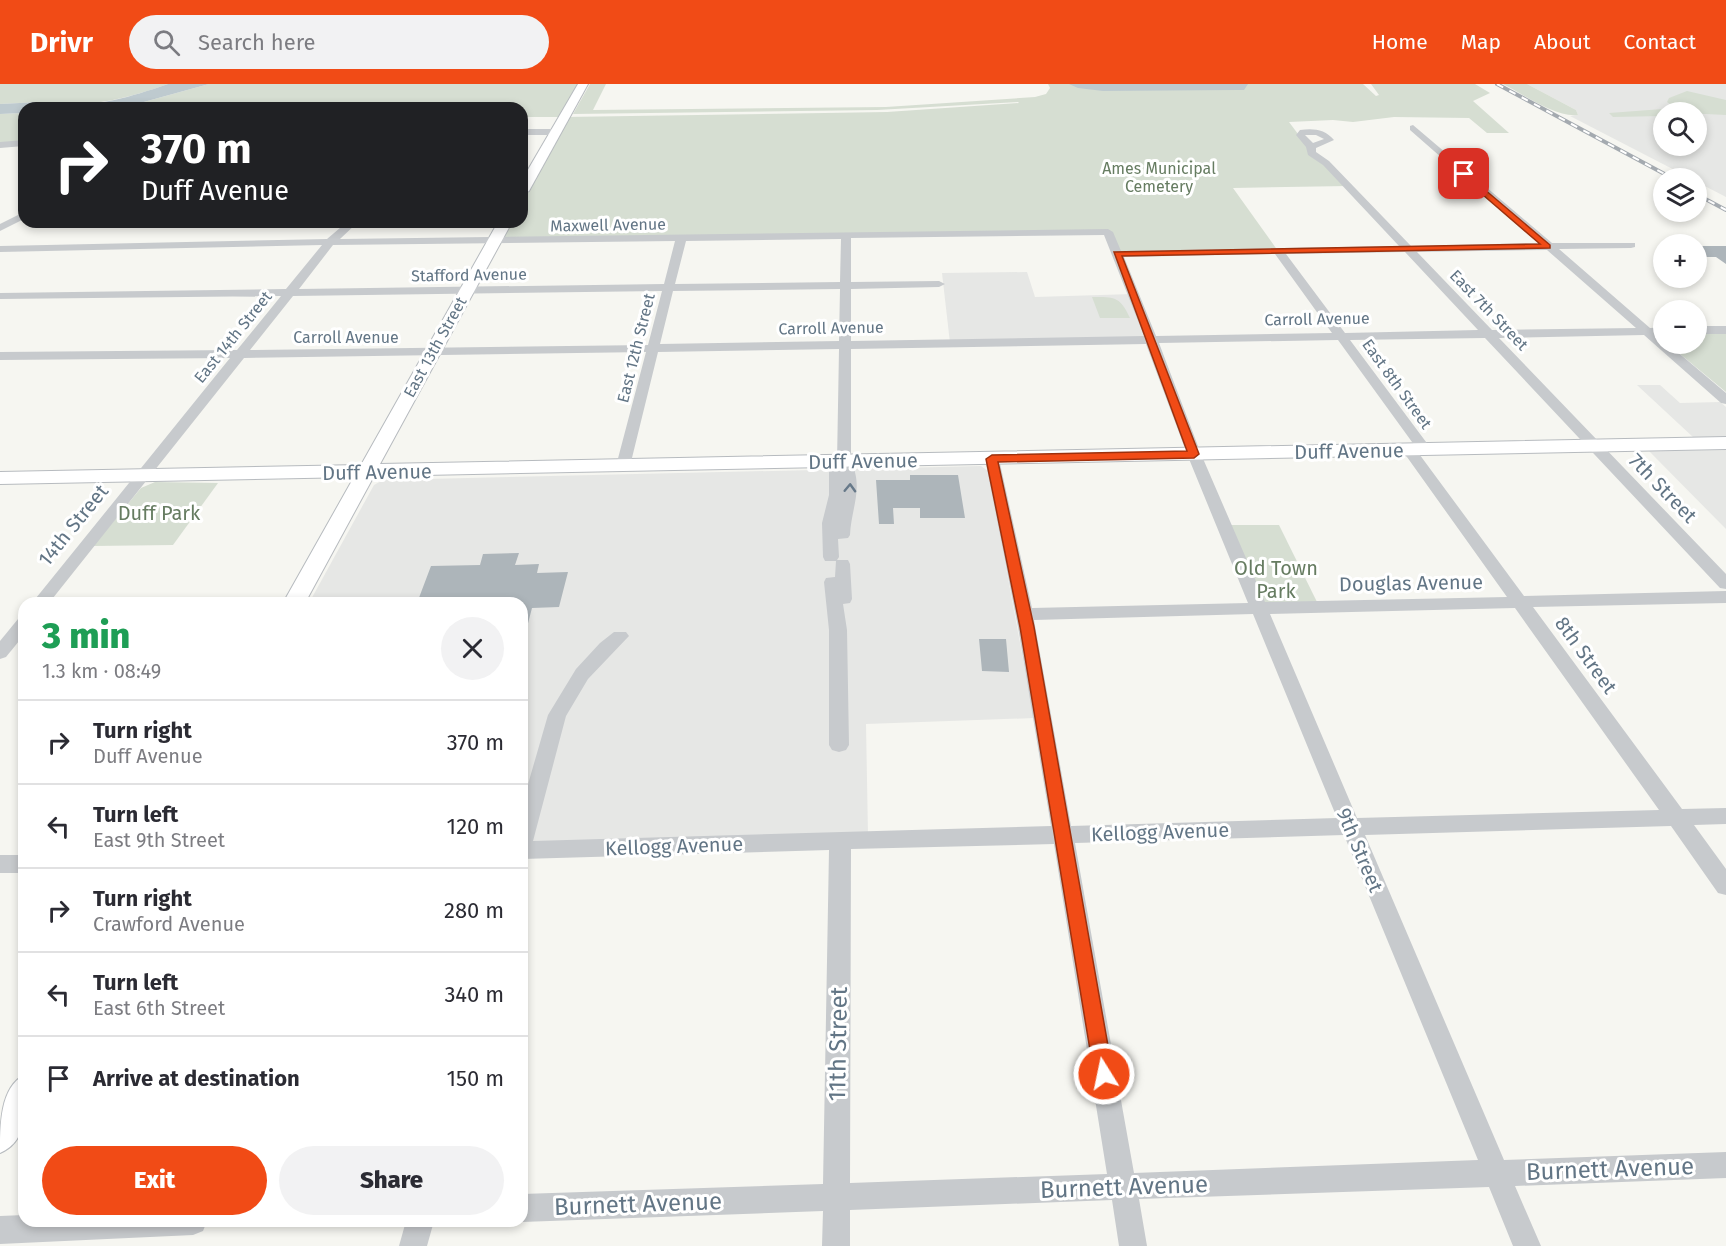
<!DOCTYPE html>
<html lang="en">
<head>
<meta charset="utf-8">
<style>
	body { margin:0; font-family:"Fira Sans",sans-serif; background:#f2f2f3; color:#2b2b33; height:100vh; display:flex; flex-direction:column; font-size:22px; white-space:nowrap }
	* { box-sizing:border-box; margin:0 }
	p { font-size:20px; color:#7c7c81 }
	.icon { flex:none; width:33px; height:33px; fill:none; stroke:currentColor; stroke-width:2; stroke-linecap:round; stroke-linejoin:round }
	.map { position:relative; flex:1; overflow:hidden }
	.drawer { position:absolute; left:18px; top:513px; width:510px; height:630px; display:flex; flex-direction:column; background:#fff; border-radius:18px; box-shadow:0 3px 9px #0003 }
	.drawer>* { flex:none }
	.hud { position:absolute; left:18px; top:18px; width:510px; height:126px; border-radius:18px; box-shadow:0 3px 9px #0003; background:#202124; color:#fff; overflow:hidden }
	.controls { position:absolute; left:1653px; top:18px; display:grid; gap:12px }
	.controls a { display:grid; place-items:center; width:54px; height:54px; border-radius:50%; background:#fff; box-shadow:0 3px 9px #0003; font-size:30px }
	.pin { position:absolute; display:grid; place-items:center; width:51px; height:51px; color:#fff; margin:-26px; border-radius:12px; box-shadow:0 3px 9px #0006 }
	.me { position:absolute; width:66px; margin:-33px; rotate:350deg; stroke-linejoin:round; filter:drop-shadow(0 0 4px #0008) }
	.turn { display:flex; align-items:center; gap:21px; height:126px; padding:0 24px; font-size:27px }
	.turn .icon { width:78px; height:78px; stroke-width:2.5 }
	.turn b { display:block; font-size:42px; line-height:51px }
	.round { display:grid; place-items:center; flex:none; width:63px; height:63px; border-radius:32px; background:#f2f2f3 }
	.overview { display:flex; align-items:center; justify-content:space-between; height:102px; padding:0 24px }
	h1 { font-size:36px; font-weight:800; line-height:45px; color:#1e9e55 }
	.primary-button { display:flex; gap:12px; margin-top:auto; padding:12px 24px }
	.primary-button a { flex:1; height:69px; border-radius:36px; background:#f14b16; color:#fff; font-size:24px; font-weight:800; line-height:69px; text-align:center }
	.primary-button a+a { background:#f2f2f3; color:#2b2b33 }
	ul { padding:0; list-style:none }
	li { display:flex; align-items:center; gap:18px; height:84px; padding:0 24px; border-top:2px solid #e1e1e2 }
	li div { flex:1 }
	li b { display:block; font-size:22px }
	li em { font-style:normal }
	header { display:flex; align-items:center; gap:36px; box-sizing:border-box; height:84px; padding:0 30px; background:#f14b16; color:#fff }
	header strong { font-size:28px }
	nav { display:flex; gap:33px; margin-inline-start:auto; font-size:21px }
	.search { width:420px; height:54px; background:#f2f2f3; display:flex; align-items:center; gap:15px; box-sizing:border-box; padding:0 21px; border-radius:33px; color:#7c7c81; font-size:22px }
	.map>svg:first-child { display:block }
	.built { fill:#e6e7e5; fill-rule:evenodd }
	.green { fill:#d6ded2 }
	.water { fill:#becacf }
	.building { fill:#adb5ba }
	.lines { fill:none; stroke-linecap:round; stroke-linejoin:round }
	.major-casing { stroke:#b7bbbf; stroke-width:2 }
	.minor { fill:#c7cacd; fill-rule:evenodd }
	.major { fill:#fff; fill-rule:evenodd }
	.rail-casing { stroke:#a4aab0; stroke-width:4 }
	.rail { stroke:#fff; stroke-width:2; stroke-dasharray:7; stroke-linecap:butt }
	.oneway { stroke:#677989 }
	.route { fill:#f14b16; stroke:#9d310e; stroke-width:1.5 }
	.labels { text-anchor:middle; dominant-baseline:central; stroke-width:6; stroke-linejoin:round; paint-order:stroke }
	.far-park-label { font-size:16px; fill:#667c61; stroke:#fff }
	.far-street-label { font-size:16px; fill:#627585; stroke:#fff }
	.street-label { font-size:20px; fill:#627585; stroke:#fff }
	.park-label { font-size:20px; fill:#667c61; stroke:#fff }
	.near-street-label { font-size:24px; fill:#627585; stroke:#fff }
</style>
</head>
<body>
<header>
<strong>Drivr</strong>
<div class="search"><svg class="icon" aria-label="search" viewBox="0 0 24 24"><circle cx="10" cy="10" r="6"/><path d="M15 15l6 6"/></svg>Search here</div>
<nav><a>Home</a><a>Map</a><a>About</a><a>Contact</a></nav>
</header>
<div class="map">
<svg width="1726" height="1162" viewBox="0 0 1726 1162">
	<rect width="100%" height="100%" fill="#f6f6f1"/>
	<g class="built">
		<path d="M 1527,0 L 1726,0 L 1726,113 L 1697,98 L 1696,94 L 1690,94 L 1570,32 L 1578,31 L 1576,26 ZM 1664,28 L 1696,28 L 1696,62 L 1664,62 Z"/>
		<path d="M 1027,188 L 1035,213 L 1133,210 L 1153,255 L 950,259 L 942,189 Z"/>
		<path d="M 1637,301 L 1660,301 L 1680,319 L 1720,318 L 1726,323 L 1726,353 L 1693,353 Z"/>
		<path d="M 1726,366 L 1726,445 L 1649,367 Z"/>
		<path d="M 981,382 L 988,387 L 1034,634 L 866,640 L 868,751 L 522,760 L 522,519 L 309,519 L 374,401 L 383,396 Z"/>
	</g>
	<g class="green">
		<path d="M 0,0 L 168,0 C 124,16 89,23 42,21 L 39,18 L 0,20 Z"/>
		<path d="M 209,0 L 583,0 L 565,33 L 887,28 L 1019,19 L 1018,18 L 877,26 L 573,30 L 590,0 L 606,0 L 593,26 L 886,23 L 1035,13 L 1046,10 L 1050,4 L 1048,0 L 1363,0 L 1376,12 L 1379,11 L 1371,0 L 1475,0 L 1490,9 L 1473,17 L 1509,49 L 1487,49 L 1469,34 L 1394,33 L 1353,38 L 1333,36 L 1289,38 L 1310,66 L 1348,102 L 1233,104 L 1278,167 L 1117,170 L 1108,148 L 494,157 L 505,138 L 522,138 L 522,107 L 563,33 L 522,33 L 522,24 L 122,24 Z"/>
		<path d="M 1503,0 L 1527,0 L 1576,26 L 1578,31 C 1556,34 1523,10 1503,0 Z"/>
		<path d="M 1687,7 L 1726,16 L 1726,31 L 1664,28 L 1663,32 L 1613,33 L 1609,29 L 1676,24 L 1667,18 L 1669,14 Z"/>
		<path d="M 24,29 L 24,59 L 0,61 L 0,30 Z"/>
		<path d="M 1092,213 C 1114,213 1120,212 1130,234 L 1100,234 Z"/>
		<path d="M 1697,249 L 1726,249 L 1726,308 L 1668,260 L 1696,260 Z"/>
		<path d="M 155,398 L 218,399 L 173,461 L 93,462 L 141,404 Z"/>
		<path d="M 1224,441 L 1279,441 L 1319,522 L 1258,524 Z"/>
	</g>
	<g class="water">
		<path d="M 168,0 L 209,0 L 122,24 L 24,24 L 24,29 L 0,30 L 0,20 L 39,18 L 42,21 C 91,24 122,16 168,0 Z"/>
		<path d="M 1069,0 L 1248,0 L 1244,6 L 1236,6 L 1103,7 L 1078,4 Z"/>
	</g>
	<g class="building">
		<path d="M 1696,162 L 1726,162 L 1726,180 L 1716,173 L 1696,173 Z"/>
		<path d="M 910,391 L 958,391 L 965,434 L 920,434 L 920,424 L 893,424 L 894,440 L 879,440 L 876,396 L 910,396 Z"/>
		<path d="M 519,469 L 515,481 L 539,480 L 537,489 L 568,488 L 559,523 L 532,524 L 526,547 L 522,547 L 522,519 L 417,519 L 431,482 L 480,481 L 483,470 Z"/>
		<path d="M 979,555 L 1006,555 L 1009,588 L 982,587 Z"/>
	</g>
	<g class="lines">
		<g class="major-casing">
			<g id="major">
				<path d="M 578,0 L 588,0 L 529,107 L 522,111 L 522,96 Z"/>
				<path d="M 498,138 L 512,138 L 380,380 L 1726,353 L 1726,365 L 374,392 L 305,519 L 283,519 L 354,393 L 0,400 L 0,388 L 361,381 Z"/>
				<path d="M 24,991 C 24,1020 31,1056 0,1069 C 0,1041 0,1004 24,991 Z"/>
			</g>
		</g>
		<g class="minor">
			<path d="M 1413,41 L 1552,159 L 1635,159 L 1635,163 L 1631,164 L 1559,165 L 1650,244 L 1664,243 L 1664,251 L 1658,251 L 1664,255 L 1664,260 L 1668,260 L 1726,309 L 1726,320 L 1721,319 L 1644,251 L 1499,254 L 1726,490 L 1726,505 L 1720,504 L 1485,254 L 1350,256 L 1432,366 L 1425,370 L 1420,369 L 1338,256 L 1159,259 L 1201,370 L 1265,518 L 1507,513 L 1402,366 L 1409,362 L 1414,363 L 1524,512 L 1726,507 L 1726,519 L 1533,523 L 1682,725 L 1726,724 L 1726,740 L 1694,741 L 1726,785 L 1726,811 L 1718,809 L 1671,742 L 1365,751 L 1504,1076 L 1726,1068 L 1726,1094 L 1515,1102 L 1541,1162 L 1513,1162 L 1489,1103 L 1139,1115 L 1147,1162 L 1119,1162 L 1112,1116 L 850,1126 L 850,1162 L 822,1162 L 823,1127 L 522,1138 L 520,1137 L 522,1110 L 823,1100 L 829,766 L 522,775 L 522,721 L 548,631 L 576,585 L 600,559 L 614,548 L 626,548 L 629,552 L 588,595 L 566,632 L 533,757 L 1051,742 L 1018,543 L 985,375 L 987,372 L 992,371 L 999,375 L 1032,524 L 1248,519 L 1187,370 L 1146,260 L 851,265 L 851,378 C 864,403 851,425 850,451 L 848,454 L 838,455 L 839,473 L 837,476 L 848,476 L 850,480 L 852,515 L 850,519 L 843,520 L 847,546 L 849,661 L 846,666 L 839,668 L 832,666 L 829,661 L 829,546 L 824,498 L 826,494 L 835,493 L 836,477 L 825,477 L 823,473 L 822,439 L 829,411 L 829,388 L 837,378 L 839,265 L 658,268 L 630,382 L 623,386 L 616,382 L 646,268 L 244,274 L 49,519 L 32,519 L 230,274 L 0,276 L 0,268 L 237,266 L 281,212 L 0,215 L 0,209 L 286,205 L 322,161 L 0,168 L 0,162 L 327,155 L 347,138 L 358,138 L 340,155 L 1108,145 L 1113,148 L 1121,167 L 1399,162 L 1323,81 L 1308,71 L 1306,63 L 1296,51 L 1300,46 C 1313,44 1325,45 1334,56 L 1316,64 L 1316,68 L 1329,77 L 1411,162 L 1539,159 L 1410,46 L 1410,42 ZM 1305,51 L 1316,51 L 1324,55 L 1313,59 ZM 1104,151 L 1144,252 L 851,257 L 851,205 L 939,203 L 945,200 L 939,197 L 851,198 L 851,154 ZM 841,155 L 840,198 L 675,200 L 686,157 ZM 675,157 L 664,200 L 299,205 L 333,161 ZM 1547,166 L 1636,244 L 1492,246 L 1417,168 ZM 1405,168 L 1478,246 L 1345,249 L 1286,170 ZM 1275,170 L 1332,249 L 1156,252 L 1124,173 ZM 840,205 L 839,257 L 660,260 L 673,207 ZM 662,207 L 648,261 L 250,266 L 293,212 ZM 1515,524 L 1659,726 L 1357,734 L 1270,530 ZM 1253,530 L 1337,734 L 1071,742 L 1034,536 ZM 1344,751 L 1478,1076 L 1134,1089 L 1075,759 ZM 1054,760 L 1107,1090 L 850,1099 L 851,765 Z"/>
			<path d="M 522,45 L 555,45 L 559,48 L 555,51 L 522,51 Z"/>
			<path d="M 24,56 L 24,62 L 0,64 L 0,58 Z"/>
			<path d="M 24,128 L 24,135 L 0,147 L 0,140 Z"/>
			<rect x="1696" y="242" width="30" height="8"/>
			<path d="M 24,533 L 24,551 L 6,573 L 0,575 L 0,557 L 18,535 Z"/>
			<rect x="0" y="771" width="24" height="18"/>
			<path d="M 24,1131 L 24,1137 L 207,1137 L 203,1147 L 193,1151 L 0,1160 L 0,1132 Z"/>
			<path d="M 406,1137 L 434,1137 L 427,1162 L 399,1162 Z"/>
		</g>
		<use href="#major" class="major"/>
		<g class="rail-casing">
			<g id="rail">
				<path d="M 1497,0 L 1672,94"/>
				<path d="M 1696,110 L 1726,126"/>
			</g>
		</g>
		<use href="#rail" class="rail"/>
	</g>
	<defs><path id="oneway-chevron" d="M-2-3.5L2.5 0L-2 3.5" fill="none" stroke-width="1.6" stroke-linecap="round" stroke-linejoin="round" transform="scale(1.5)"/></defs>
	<use class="oneway" href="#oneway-chevron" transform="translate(850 404) rotate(-88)"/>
	<path class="route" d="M 1464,88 L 1550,161 L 1550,164 L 1122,172 L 1199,370 L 1194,374 L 998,378 L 1034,543 L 1113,990 L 1110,996 L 1104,999 L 1097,996 L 1094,990 L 1020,543 L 986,375 L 992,371 L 1187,367 L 1114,168 L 1540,160 L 1461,92 Z"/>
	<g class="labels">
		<g class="far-park-label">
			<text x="1159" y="84">Ames Municipal<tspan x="1159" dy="18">Cemetery</tspan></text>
		</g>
		<g class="far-street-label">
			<text transform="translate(608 141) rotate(-1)">Maxwell Avenue</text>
			<text transform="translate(469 191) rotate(-1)">Stafford Avenue</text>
			<text transform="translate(1489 226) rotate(46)">East 7th Street</text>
			<text transform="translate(1317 235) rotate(-1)">Carroll Avenue</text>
			<text transform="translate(831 244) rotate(-1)">Carroll Avenue</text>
			<text transform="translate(233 253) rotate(-51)">East 14th Street</text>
			<text x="346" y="253">Carroll Avenue</text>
			<text transform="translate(435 263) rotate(-61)">East 13th Street</text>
			<text transform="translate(636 264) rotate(-76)">East 12th Street</text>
			<text transform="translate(1397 300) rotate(54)">East 8th Street</text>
		</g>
		<g class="street-label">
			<text transform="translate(1349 367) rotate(-1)">Duff Avenue</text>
			<text transform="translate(863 377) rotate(-1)">Duff Avenue</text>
			<text transform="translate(377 388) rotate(-1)">Duff Avenue</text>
			<text transform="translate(1663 404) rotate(46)">7th Street</text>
			<text transform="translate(73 441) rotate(-51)">14th Street</text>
			<text transform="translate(1411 499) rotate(-1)">Douglas Avenue</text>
			<text transform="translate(1586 571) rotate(54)">8th Street</text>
			<text transform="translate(1160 748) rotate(-2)">Kellogg Avenue</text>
			<text transform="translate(674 762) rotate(-2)">Kellogg Avenue</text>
			<text transform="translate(1360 766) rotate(67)">9th Street</text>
		</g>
		<g class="park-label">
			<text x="159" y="429">Duff Park</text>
			<text x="1276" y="484">Old Town<tspan x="1276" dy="23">Park</tspan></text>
		</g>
		<g class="near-street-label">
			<text transform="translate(838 960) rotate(-89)">11th Street</text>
			<text transform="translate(1610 1085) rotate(-2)">Burnett Avenue</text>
			<text transform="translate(1124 1103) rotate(-2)">Burnett Avenue</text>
			<text transform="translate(638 1120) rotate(-2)">Burnett Avenue</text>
		</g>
	</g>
</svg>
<div class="controls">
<a><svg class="icon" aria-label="search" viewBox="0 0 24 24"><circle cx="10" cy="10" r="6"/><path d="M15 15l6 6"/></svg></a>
<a><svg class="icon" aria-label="layers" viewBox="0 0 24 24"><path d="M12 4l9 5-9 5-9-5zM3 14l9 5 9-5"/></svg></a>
<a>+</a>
<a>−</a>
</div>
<div class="pin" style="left:1464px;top:90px;background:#d93025"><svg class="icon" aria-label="arrive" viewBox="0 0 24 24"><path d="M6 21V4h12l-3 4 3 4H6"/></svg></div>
<svg class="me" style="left:1104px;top:990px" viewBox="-20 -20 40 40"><circle r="17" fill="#f14b16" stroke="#fff" stroke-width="3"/><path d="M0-11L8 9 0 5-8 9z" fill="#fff"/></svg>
<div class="hud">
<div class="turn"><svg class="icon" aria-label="right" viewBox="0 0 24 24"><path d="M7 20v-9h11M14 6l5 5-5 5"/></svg><div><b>370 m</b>Duff Avenue</div></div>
</div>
<section class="drawer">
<div class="overview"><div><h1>3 min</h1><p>1.3 km · 08:49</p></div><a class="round"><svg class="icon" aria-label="close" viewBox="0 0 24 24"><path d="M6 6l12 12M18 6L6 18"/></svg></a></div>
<ul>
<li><svg class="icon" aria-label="right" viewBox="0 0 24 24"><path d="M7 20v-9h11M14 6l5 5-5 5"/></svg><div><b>Turn right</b><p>Duff Avenue</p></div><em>370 m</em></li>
<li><svg class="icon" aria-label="left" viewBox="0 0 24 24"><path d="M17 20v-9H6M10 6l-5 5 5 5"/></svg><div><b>Turn left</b><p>East 9th Street</p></div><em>120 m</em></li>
<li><svg class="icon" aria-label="right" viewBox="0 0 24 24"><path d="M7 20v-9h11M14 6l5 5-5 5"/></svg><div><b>Turn right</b><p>Crawford Avenue</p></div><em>280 m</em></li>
<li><svg class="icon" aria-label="left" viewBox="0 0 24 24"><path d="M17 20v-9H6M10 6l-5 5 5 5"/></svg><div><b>Turn left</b><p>East 6th Street</p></div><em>340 m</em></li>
<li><svg class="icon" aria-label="arrive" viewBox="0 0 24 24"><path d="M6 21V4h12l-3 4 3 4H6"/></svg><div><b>Arrive at destination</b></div><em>150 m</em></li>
</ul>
<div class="primary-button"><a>Exit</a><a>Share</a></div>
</section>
</div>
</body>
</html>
